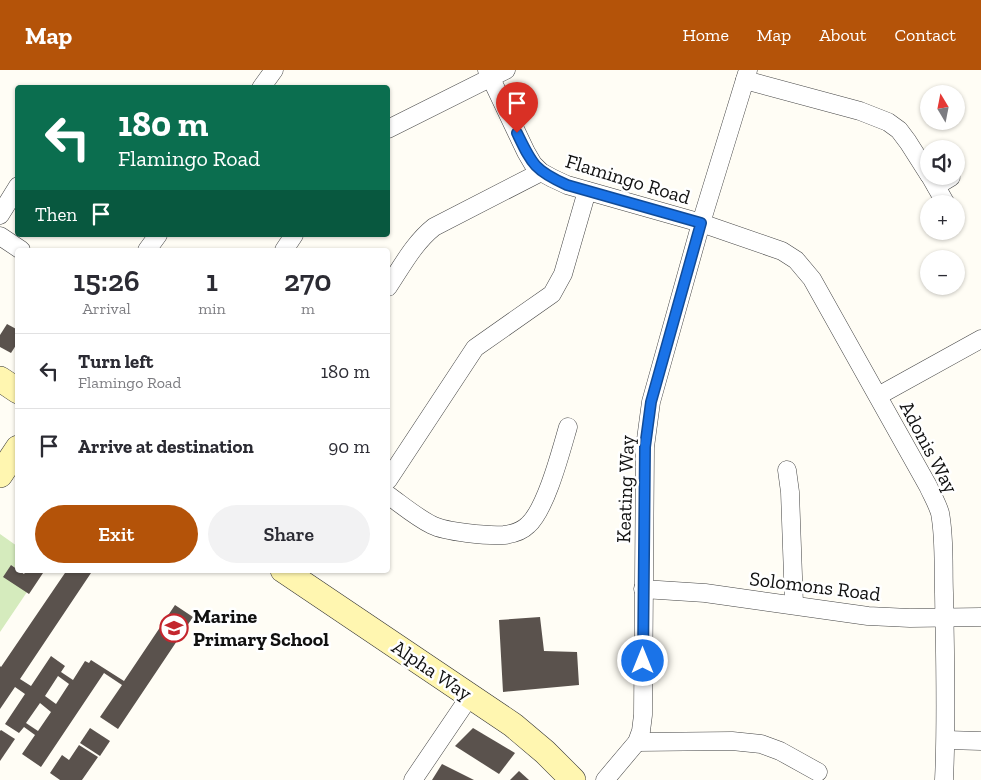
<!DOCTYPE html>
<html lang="en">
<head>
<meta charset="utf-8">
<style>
	body { margin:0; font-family:"Zilla Slab",serif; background:#f2f2f3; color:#2b2b33; height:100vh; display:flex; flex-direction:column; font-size:19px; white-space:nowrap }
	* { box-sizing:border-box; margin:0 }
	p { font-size:16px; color:#7c7c81 }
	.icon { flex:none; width:28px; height:28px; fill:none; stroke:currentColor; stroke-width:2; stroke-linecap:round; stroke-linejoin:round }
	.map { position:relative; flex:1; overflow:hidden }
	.side { position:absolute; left:15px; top:178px; width:375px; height:325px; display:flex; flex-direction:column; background:#fff; border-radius:5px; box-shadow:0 1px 4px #0004 }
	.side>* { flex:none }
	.top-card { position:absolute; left:15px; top:15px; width:375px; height:152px; border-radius:5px; box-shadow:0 1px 4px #0004; background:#0b6e4f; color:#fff; overflow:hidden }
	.needle { width:32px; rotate:350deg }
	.tools { position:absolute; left:920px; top:15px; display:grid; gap:10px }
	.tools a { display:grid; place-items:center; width:45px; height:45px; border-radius:50%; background:#fff; box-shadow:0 1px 4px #0004; font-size:25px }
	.pin { position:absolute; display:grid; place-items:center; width:42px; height:42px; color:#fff; margin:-51px -21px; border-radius:50% 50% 50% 0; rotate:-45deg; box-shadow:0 0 5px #0007 }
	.pin .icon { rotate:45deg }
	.me { position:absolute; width:55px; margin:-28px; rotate:0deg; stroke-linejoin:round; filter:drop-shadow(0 0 4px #0008) }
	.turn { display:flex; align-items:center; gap:18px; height:105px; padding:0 20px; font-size:22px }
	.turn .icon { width:65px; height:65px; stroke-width:2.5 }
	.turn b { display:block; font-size:35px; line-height:42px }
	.then { display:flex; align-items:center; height:48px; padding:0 20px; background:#0003; gap:10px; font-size:19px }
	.eta { display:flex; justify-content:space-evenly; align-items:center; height:85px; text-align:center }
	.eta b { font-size:30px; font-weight:600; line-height:35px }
	.button { display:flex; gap:10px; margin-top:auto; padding:10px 20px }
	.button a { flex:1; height:58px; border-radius:30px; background:#b45309; color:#fff; font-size:20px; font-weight:600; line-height:58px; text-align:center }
	.button a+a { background:#f2f2f3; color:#2b2b33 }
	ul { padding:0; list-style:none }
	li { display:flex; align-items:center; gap:15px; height:75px; padding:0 20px; border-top:1px solid #e1e1e2 }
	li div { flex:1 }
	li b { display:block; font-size:19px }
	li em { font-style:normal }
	header { display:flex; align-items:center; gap:30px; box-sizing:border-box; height:70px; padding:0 25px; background:#b45309; color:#fff }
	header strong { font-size:24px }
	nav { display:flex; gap:28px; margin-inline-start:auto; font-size:18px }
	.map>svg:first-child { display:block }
	.green { fill:#d5ebbd }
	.building { fill:#5a524d; fill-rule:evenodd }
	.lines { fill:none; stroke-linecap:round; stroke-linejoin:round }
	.street-casing { stroke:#444; stroke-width:19 }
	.secondary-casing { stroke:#333; stroke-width:26 }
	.street { stroke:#fff; stroke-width:18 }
	.secondary { stroke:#fff6b0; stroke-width:25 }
	.route-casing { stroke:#114b97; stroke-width:12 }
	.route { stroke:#1a73e8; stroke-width:9 }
	.labels { text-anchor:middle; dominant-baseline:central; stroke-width:5; stroke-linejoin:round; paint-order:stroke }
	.street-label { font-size:20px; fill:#111; stroke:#fff }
	.poi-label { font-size:20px; font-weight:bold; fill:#111; stroke:#fff; text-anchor:start }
</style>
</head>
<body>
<header>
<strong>Map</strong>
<nav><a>Home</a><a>Map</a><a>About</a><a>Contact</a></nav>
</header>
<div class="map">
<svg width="981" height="710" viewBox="0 0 981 710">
	<rect width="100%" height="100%" fill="#fffdf5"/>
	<path class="green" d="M 0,464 L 17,476 L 17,499 L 11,495 L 27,522 L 0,562 Z"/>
	<g class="building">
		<path d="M 7,254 L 18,260 L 18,272 L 11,283 L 0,277 L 0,265 Z"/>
		<path d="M 11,495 L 24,504 L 27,500 L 45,500 L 29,524 L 3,507 Z"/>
		<path d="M 67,500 L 93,500 L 20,609 L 31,616 L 51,586 L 65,596 L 61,602 L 73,610 L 85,591 L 89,593 L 91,590 L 124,611 L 175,535 L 193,547 L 118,659 L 100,647 L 122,615 L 104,603 L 41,697 L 22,684 L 35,665 L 24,657 L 19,663 L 5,654 L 25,624 L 15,617 L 0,639 L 0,596 L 1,597 ZM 58,606 L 69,614 L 56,634 L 45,626 ZM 40,633 L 51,642 L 38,661 L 26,653 Z"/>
		<path d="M 540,547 L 544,581 L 577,582 L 579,615 L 503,622 L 499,550 Z"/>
		<path d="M 90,658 L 110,671 L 100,686 L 80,673 Z"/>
		<path d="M 473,658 L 515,683 L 499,704 L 455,676 Z"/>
		<path d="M 1,660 L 15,669 L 0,691 L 0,661 Z"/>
		<path d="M 79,675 L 98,687 L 82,710 L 60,710 L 50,703 L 62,685 L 69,690 Z"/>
		<path d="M 442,694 L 474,710 L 432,710 Z"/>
		<path d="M 519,701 L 529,710 L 510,710 Z"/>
	</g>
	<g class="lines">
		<g class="street-casing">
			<g id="street">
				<path d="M 487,0 L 526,82 L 533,94 L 541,102 L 552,108 L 567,115 L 701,153 L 782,181 L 796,190 L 812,209 L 928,416 C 932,425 937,433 940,443 C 945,469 943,498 944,523 C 945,585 947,648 944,710"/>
				<path d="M 745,10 L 860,41 L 888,52 L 899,60 L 908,72 L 929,105"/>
				<path d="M 261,18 L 274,0"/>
				<path d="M 388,59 L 506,0"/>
				<path d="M 930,106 L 946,134"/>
				<path d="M 936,116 L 951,107"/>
				<path d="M 0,145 L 18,116"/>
				<path d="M 0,166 L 21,180"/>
				<path d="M 147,180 L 158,165"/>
				<path d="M 284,180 L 294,165"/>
				<path d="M 388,217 C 402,196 414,173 434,157 L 541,102"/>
				<path d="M 878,326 L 981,269"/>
				<path d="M 787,400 L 790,422 L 794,534"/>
				<path d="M 388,410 L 475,278 L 552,224 L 563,204 L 587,121"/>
				<path d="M 388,425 C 402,435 416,447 432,455 C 446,462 487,466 504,465 C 512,464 522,461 528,455 C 546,439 561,381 568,357"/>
				<path d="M 643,519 L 705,523 L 868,546 L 910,548 L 981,547"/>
				<path d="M 946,670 L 981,671"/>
				<path d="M 637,672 L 732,671 L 761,674 L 780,681 L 818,702"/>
				<path d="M 413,710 L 470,626"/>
				<path d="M 605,710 L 637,672 L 641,661 L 643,645 L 645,377 L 651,332 L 701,153 L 748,0"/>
			</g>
		</g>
		<g class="secondary-casing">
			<g id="secondary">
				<path d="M 0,309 L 18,321"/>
				<path d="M 0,405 L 18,378"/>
				<path d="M 283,500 L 513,655 L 545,682 L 573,710"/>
			</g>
		</g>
		<use href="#street" class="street"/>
		<use href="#secondary" class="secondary"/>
	</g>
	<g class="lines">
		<g class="route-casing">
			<path id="route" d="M 517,63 C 532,94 534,100 567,115 L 701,153 L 651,332 L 645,377 L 643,591"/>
		</g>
		<use href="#route" class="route"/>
	</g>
	<defs>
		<g id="school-ring" transform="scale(1.4375)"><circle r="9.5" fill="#fff" stroke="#c4262e" stroke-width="1.5"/><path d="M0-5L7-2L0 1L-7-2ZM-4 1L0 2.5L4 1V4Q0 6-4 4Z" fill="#c4262e"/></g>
	</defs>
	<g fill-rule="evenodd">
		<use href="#school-ring" x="174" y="558"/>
	</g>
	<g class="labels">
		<g class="street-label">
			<text transform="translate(628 109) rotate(17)">Flamingo Road</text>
			<text transform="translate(929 377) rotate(62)">Adonis Way</text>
			<text transform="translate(625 419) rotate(-88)">Keating Way</text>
			<text transform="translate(815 516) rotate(7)">Solomons Road</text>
			<text transform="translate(432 600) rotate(34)">Alpha Way</text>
		</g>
		<g class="poi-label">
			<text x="193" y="546">Marine<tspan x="193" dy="23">Primary School</tspan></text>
		</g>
	</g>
</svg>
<div class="tools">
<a><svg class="needle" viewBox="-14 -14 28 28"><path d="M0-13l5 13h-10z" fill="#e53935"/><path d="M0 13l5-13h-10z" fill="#7c7c81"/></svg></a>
<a><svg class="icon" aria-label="sound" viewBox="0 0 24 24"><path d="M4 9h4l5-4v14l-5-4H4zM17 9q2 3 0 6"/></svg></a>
<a>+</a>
<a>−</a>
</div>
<div class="pin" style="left:517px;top:63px;background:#d93025"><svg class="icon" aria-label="arrive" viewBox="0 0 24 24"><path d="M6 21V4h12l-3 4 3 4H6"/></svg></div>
<svg class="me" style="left:643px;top:591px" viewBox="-20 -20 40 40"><circle r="17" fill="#1a73e8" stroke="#fff" stroke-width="3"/><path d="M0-11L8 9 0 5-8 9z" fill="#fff"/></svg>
<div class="top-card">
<div class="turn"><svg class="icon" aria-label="left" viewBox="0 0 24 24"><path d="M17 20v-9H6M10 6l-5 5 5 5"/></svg><div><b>180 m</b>Flamingo Road</div></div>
<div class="then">Then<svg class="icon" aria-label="arrive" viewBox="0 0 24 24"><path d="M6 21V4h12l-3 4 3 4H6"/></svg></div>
</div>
<section class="side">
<div class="eta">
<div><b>15:26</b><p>Arrival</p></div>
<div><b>1</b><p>min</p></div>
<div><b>270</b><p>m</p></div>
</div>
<ul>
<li><svg class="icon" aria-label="left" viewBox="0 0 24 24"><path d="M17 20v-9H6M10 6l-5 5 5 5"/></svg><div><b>Turn left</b><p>Flamingo Road</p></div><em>180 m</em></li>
<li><svg class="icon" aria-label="arrive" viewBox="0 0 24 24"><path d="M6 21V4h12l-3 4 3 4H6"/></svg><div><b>Arrive at destination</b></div><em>90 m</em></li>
</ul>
<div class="button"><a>Exit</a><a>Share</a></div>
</section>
</div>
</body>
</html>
